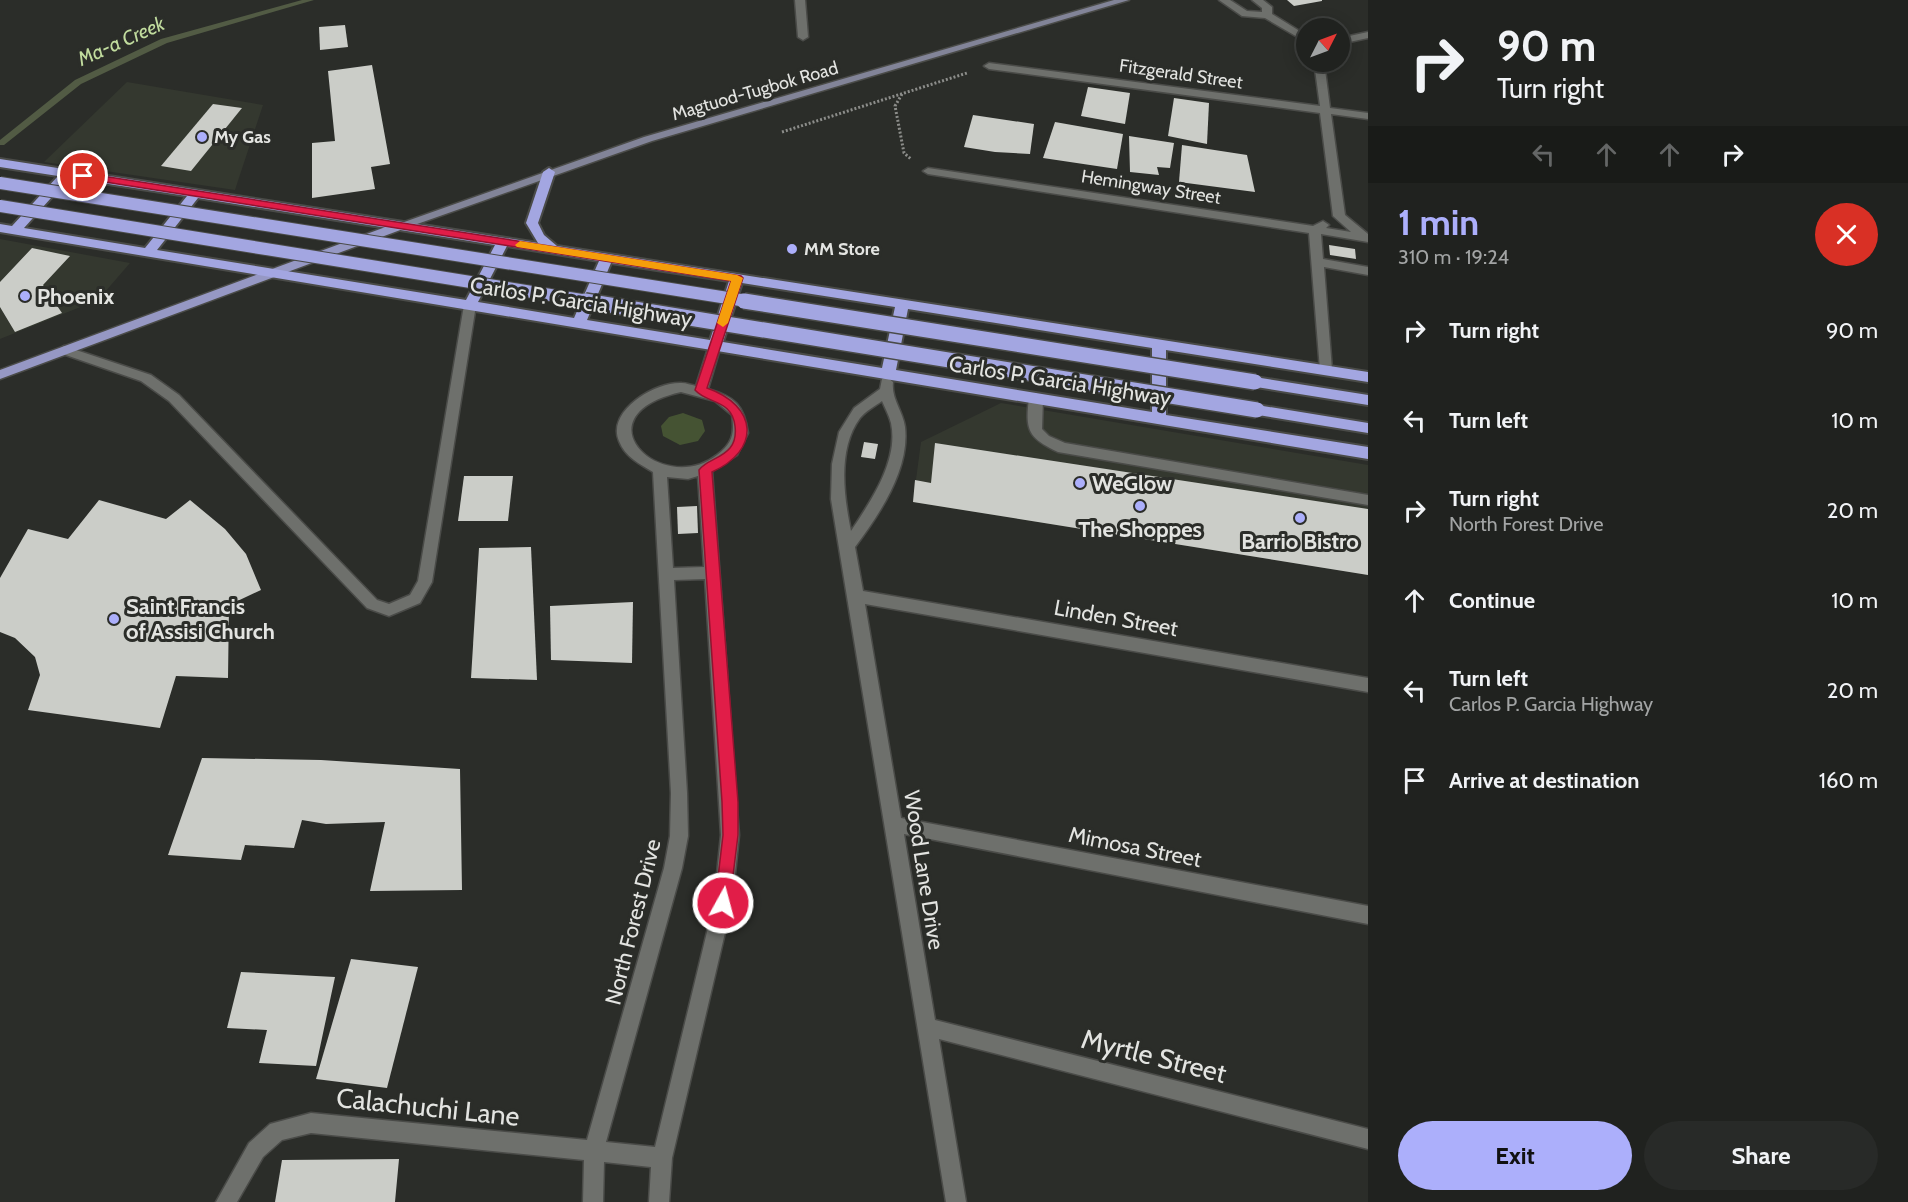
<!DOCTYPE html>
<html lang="en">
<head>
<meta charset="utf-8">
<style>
	body { margin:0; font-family:Cabin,sans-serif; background:#282a28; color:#f1f3f6; height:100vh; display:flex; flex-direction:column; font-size:22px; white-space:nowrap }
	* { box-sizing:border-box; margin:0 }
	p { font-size:20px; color:#a2a4a4 }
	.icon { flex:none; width:33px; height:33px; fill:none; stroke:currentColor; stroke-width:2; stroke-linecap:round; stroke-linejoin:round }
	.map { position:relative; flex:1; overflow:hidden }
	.drawer { display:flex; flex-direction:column; background:#20221f; width:540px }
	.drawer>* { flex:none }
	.hud { background:#20221f; color:#f1f3f6; overflow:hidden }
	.needle { width:39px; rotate:48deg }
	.controls { position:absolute; left:1296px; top:18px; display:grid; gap:12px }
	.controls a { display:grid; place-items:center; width:54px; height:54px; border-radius:50%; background:#20221f; box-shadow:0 3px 15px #0003,0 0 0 2px #3d3f3d; font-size:30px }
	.pin { position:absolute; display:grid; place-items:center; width:51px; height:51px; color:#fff; margin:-26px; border:3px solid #fff; border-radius:50%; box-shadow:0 2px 6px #0007 }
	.me { position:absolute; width:66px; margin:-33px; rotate:7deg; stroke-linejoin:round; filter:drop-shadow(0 0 4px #0008) }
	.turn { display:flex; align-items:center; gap:21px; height:126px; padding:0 30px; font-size:27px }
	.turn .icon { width:78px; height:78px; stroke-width:2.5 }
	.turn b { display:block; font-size:42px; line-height:51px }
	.lanes { display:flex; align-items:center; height:57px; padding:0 30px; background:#0003; justify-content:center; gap:30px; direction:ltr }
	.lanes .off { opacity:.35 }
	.round { display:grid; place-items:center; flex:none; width:63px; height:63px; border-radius:32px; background:#282a28 }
	.overview { display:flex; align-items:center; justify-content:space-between; height:102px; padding:0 30px }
	h1 { font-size:36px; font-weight:800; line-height:45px; color:#acaffb }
	.primary-button { display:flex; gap:12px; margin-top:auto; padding:12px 30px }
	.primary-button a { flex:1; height:69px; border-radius:36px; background:#acaffb; color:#111; font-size:24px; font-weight:800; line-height:69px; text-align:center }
	.primary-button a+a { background:#282a28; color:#f1f3f6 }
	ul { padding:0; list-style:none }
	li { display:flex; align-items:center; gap:18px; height:90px; padding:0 30px }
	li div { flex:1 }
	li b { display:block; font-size:22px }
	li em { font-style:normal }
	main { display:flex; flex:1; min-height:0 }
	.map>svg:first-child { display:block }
	.built { fill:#34382f }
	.green { fill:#455333 }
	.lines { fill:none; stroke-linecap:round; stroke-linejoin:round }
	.stream { fill:#525b44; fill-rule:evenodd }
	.building { fill:#cbcdc8 }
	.service-casing { stroke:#4a4b48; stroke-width:3 }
	.minor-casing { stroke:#4a4b48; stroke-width:3 }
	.secondary-casing { stroke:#4a4b48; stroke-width:3 }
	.primary-casing { stroke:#4a4b48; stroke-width:3 }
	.trunk-casing { stroke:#4a4b48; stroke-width:4 }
	.path { stroke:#8c8d8a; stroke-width:3; stroke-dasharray:2 2; stroke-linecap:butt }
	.service { fill:#6e706c; fill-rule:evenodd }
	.minor { fill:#6e706c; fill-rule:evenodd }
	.secondary { fill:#828498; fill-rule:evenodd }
	.primary { fill:#9698c4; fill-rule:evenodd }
	.trunk { fill:#a3a6e1; fill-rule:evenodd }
	.trunk-bridge-far1-casing { stroke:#4a4b48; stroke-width:14; stroke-linecap:butt }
	.trunk-bridge-casing { stroke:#4a4b48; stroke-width:18; stroke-linecap:butt }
	.trunk-bridge-far1 { stroke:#a3a6e1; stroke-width:12 }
	.trunk-bridge { stroke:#a3a6e1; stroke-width:15 }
	.route { fill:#e11d48; stroke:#92132f; stroke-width:1.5 }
	.slow { fill:#f59e0b }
	.poi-dot { fill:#acaffb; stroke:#2b2d29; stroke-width:2 }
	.labels { text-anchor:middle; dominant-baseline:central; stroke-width:6; stroke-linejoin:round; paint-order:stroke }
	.far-street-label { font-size:18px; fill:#e3e4e1; stroke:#2b2d29 }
	.far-poi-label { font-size:18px; font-weight:bold; fill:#e3e4e1; stroke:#2b2d29; text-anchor:start }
	.far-water-label { font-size:20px; font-style:italic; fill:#c1dc9e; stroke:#2b2d29 }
	.poi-label { font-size:22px; font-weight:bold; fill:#e3e4e1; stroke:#2b2d29; text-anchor:start }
	.street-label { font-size:22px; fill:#e3e4e1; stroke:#2b2d29 }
	.near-street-label { font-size:27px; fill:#e3e4e1; stroke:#2b2d29 }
</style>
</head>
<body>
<main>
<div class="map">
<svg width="1368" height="1202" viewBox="0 0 1368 1202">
	<rect width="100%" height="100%" fill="#2b2d29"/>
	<g class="built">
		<path d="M 127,82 L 263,105 L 235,190 L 44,162 Z"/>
		<path d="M 0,239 L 130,263 L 98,300 L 0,339 Z"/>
		<path d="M 1001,403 L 1368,465 L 1368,575 L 913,502 L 921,442 Z"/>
	</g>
	<path class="green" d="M 683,413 L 702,420 L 705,431 L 698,441 L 680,445 L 663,436 L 661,426 L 669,417 Z"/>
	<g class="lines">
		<path class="stream" d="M 302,0 L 314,0 L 167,43 L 81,84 L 4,145 L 0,145 L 0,140 L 75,80 L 161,39 Z"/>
	</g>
	<g class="building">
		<path d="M 1287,0 L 1322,0 L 1322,1 L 1294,6 Z"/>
		<path d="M 345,25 L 348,47 L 320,50 L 319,27 Z"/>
		<path d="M 372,65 L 390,164 L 371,167 L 375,189 L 312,198 L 312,143 L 335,141 L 328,71 Z"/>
		<path d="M 1088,87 L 1130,93 L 1125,124 L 1081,116 Z"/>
		<path d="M 1174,98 L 1209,103 L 1207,144 L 1168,136 Z"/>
		<path d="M 213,104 L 242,108 L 191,171 L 161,166 Z"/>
		<path d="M 973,115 L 1034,124 L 1030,154 L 995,152 L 964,147 Z"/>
		<path d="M 1055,122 L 1123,134 L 1117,169 L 1043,158 Z"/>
		<path d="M 1129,136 L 1174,143 L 1170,168 L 1157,167 L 1159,175 L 1130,172 Z"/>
		<path d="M 1182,145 L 1247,155 L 1255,192 L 1179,182 Z"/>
		<path d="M 1329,245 L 1355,249 L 1356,259 L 1330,255 Z"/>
		<path d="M 32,248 L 70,256 L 43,285 L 62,313 L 15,332 L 0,307 L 0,282 Z"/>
		<path d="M 864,442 L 878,444 L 875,459 L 861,457 Z"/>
		<path d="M 935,443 L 1368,509 L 1368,575 L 913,502 L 915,480 L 931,483 Z"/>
		<path d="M 464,476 L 513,476 L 508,521 L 458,521 Z"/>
		<path d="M 99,500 L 166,519 L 190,500 L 225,529 L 246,554 L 261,590 L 229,605 L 228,678 L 176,676 L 160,728 L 28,710 L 40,675 L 35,657 L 15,638 L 0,632 L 0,578 L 28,529 L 68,539 Z"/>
		<path d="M 697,506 L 698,533 L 678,534 L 677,507 Z"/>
		<path d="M 531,547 L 537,680 L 471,678 L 479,548 Z"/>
		<path d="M 633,602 L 632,663 L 551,660 L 550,606 Z"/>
		<path d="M 202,758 L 321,760 L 460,769 L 462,890 L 370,891 L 385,822 L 326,824 L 302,820 L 294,848 L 245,845 L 241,860 L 168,855 Z"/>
		<path d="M 351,959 L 418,967 L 387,1088 L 316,1079 Z"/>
		<path d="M 241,972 L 335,977 L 316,1066 L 259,1063 L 267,1030 L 227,1028 Z"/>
		<path d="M 399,1159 L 395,1202 L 275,1202 L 282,1160 Z"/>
	</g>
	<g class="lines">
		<g class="service-casing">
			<g id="service">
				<path d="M 470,301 L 476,305 L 432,582 L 420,603 L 389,616 L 367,608 L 169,401 L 141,381 L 60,353 L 58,350 L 64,346 L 151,375 L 179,395 L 377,600 L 389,604 L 410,595 L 418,581 L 464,305 Z"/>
				<path d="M 1036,393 L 1043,398 L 1042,429 L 1049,436 L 1065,443 L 1368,495 L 1368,505 L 1058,452 C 1028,438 1025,430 1029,398 Z"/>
			</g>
		</g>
		<g class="minor-casing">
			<g id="minor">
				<path d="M 795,0 L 805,0 L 808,37 L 803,40 L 798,37 Z"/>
				<path d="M 1219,0 L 1230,0 L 1247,11 L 1262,12 L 1262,8 L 1252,0 L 1263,0 L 1272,7 L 1272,14 L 1306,35 L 1306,42 L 1265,18 L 1242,16 Z"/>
				<path d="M 1368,32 L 1368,38 L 1340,44 L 1340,38 Z"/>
				<path d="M 1314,62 L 1324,62 L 1330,108 L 1368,113 L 1368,119 L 1331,114 L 1345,215 L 1368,234 L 1368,242 L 1321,234 L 1323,259 L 1368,267 L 1368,275 L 1324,267 L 1332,370 L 1326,374 L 1320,370 L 1309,233 L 928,174 L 923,171 L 928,168 L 1313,226 L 1323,221 L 1329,225 L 1326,228 L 1351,232 L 1333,216 L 1320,113 L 989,69 L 984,66 L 989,63 L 1320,106 Z"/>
				<path d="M 715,341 L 721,345 L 708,389 C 735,397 744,405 748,433 L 737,455 L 712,471 L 739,835 L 732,903 L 672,1158 L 669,1202 L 649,1202 L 651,1167 L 604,1162 L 603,1202 L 583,1202 L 584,1160 L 311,1133 L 282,1140 L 263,1157 L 237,1202 L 216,1202 L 249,1143 L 270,1124 L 311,1113 L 587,1140 L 664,868 L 670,836 L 671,793 L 653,472 C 640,464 625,457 619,441 C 606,411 656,381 682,383 C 686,383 691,385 696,386 L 709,345 ZM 681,392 L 715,401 L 732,415 C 735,434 732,444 717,455 C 662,498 576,416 681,392 ZM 698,476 L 704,567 L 673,568 L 667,477 L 688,479 ZM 705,579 L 721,835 L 714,903 L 655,1147 L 606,1142 L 682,868 L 688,836 L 687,793 L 674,580 Z"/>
				<path d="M 887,377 L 893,382 C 891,399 903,411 905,427 C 910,469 879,515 855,547 L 863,591 L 1368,678 L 1368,692 L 865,604 L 901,818 L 1368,906 L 1368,924 L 904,834 L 935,1020 L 1368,1129 L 1368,1149 L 939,1039 L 966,1202 L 946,1202 L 831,499 L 832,464 L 839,432 L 854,408 L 880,389 L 882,379 ZM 882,401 C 885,408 889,415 891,423 C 899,460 871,501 851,531 C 844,497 837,449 860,418 C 866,411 875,406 882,401 Z"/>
			</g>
		</g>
		<g class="secondary-casing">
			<path id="secondary" d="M 1114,0 L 1129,0 L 652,141 L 403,229 L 395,229 L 393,226 L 644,137 Z"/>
		</g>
		<g class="primary-casing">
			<path id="primary" d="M 399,222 L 403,223 L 403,229 L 0,379 L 0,370 Z"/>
		</g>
		<g class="trunk-casing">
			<g id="trunk">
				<path d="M 0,159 L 538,243 L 526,223 L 543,172 L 549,168 L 555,172 L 538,223 L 544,235 L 557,246 L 1368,372 L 1368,382 L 1166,350 L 1166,415 L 1368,447 L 1368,459 L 0,232 L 0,224 L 12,226 L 58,176 L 0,167 ZM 69,178 L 187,196 L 145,248 L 24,228 ZM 198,198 L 495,245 L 466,300 L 157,250 ZM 507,246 L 599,261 L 574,318 L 478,302 ZM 611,263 L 729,281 L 710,340 L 587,320 ZM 742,283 L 895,307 L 882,368 L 723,342 ZM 908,309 L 1152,348 L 1152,412 L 896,370 Z"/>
				<path d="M 1255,377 L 1368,395 L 1368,405 L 1250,386 L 1248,382 L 1250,378 Z"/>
				<path d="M 1257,405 L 1368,423 L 1368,433 L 1252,414 L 1250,410 Z"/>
			</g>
		</g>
		<g class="path">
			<path d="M 902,94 L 895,106 L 904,153 L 911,159"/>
			<path d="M 782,132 L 967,73"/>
		</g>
		<use href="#service" class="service"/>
		<use href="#minor" class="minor"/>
		<use href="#secondary" class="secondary"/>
		<use href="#primary" class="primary"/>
		<use href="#trunk" class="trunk"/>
		<g class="trunk-bridge-far1-casing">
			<g id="trunk-bridge-far1">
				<path d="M 0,183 L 753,302"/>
				<path d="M 0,206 L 594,302"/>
			</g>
		</g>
		<g class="trunk-bridge-casing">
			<g id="trunk-bridge">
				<path d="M 585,301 L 1257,410"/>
				<path d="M 744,301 L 1255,382"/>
			</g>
		</g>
		<use href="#trunk-bridge-far1" class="trunk-bridge-far1"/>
		<use href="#trunk-bridge" class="trunk-bridge"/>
	</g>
	<path class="route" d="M 83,173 L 741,276 L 743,278 L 707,388 C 758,406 761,450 712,472 L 738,802 L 738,835 L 729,908 L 723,910 L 718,908 L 715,903 L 723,835 L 722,802 L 699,470 C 706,460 721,459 730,448 C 735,442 736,434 735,426 C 732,399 707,404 695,390 L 731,281 L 80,178 L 78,176 Z"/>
	<path class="slow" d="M 520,241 L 737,275 L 743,278 L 728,323 L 723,327 L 717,323 L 731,281 L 517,247 L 515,245 Z"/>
	<g class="poi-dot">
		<circle cx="202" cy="137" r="6"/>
		<circle cx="792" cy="249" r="6"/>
		<circle cx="25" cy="296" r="6"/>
		<circle cx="1080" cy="483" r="6"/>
		<circle cx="1140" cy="506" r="6"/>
		<circle cx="1300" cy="518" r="6"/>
		<circle cx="114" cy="619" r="6"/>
	</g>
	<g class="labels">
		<g class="far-street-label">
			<text transform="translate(1181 74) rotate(8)">Fitzgerald Street</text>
			<text transform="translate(755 91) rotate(-16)">Magtuod-Tugbok Road</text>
			<text transform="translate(1151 187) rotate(9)">Hemingway Street</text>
		</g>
		<g class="far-poi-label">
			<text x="214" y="137">My Gas</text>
			<text x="804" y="249">MM Store</text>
		</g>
		<g class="far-water-label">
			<text transform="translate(121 41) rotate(-24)">Ma-a Creek</text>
		</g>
		<g class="poi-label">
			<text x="37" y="296">Phoenix</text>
			<text x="1092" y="483">WeGlow</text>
			<text x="1140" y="529" text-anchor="middle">The Shoppes</text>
			<text x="1300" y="541" text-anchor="middle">Barrio Bistro</text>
			<text x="126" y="606">Saint Francis<tspan x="126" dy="25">of Assisi Church</tspan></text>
		</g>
		<g class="street-label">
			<text transform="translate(581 302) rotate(9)">Carlos P. Garcia Highway</text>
			<text transform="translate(1060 381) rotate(9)">Carlos P. Garcia Highway</text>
			<text transform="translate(1116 618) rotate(10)">Linden Street</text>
			<text transform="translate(1135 847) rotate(11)">Mimosa Street</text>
			<text transform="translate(924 870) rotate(81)">Wood Lane Drive</text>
			<text transform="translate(633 922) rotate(-76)">North Forest Drive</text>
		</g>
		<g class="near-street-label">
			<text transform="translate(1154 1056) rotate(14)">Myrtle Street</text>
			<text transform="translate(428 1107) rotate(6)">Calachuchi Lane</text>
		</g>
	</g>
</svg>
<div class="controls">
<a><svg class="needle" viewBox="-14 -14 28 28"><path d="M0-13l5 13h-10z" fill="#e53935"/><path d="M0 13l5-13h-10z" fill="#a2a4a4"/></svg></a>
</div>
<div class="pin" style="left:83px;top:176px;background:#d93025"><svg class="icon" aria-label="arrive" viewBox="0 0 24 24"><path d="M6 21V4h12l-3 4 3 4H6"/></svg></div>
<svg class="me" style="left:723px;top:903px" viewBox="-20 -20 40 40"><circle r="17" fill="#e11d48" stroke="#fff" stroke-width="3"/><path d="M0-11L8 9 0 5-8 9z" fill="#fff"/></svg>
</div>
<section class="drawer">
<div class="hud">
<div class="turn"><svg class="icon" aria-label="right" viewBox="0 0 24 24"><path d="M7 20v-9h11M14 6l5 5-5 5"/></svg><div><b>90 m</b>Turn right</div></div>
<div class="lanes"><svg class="icon off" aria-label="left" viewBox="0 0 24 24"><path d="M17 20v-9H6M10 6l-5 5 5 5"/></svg><svg class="icon off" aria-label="ahead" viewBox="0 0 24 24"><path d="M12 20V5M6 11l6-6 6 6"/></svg><svg class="icon off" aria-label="ahead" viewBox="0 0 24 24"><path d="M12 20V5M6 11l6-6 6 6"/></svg><svg class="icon" aria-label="right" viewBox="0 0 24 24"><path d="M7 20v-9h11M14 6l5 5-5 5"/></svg></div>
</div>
<div class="overview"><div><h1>1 min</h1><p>310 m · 19:24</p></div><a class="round" style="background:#d93025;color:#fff"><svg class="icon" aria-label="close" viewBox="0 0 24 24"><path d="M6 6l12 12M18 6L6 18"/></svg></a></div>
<ul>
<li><svg class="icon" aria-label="right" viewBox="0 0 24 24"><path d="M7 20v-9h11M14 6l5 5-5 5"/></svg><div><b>Turn right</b></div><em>90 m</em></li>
<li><svg class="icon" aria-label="left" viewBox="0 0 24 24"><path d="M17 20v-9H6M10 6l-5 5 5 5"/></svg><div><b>Turn left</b></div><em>10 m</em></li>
<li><svg class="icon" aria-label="right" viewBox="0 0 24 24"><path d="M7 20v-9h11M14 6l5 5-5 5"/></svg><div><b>Turn right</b><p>North Forest Drive</p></div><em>20 m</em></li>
<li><svg class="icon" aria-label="ahead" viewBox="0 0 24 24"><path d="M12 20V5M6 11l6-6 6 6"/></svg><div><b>Continue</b></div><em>10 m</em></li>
<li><svg class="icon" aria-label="left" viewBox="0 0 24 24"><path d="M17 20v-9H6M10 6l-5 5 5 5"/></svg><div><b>Turn left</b><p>Carlos P. Garcia Highway</p></div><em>20 m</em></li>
<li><svg class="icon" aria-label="arrive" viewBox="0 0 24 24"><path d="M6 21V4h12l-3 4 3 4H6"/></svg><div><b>Arrive at destination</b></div><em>160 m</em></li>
</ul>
<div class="primary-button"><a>Exit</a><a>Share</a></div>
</section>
</main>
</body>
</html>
